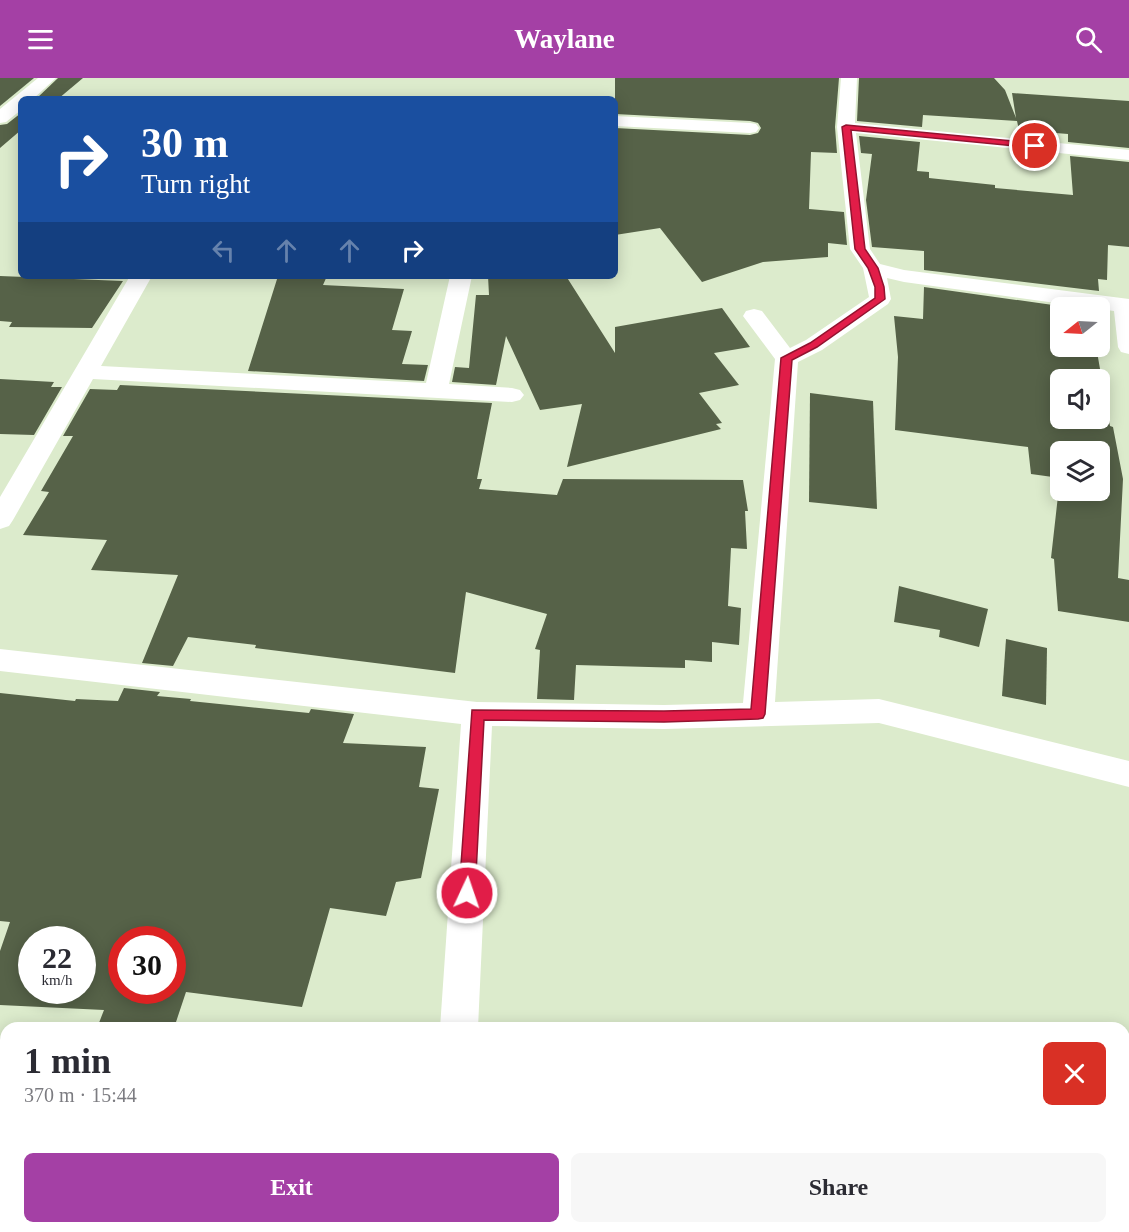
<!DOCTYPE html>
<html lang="en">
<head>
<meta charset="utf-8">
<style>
	body { margin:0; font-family:Georgia,serif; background:#f7f7f7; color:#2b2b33; height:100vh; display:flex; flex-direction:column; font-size:22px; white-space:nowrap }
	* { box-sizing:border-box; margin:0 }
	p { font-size:20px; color:#7c7c81 }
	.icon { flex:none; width:33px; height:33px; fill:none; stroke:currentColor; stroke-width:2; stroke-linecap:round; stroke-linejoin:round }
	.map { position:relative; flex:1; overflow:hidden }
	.drawer { position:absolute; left:0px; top:944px; width:1130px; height:212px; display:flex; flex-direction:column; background:#fff; border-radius:18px 18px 0 0; box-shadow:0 3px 15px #0003 }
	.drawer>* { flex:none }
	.guide { position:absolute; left:18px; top:18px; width:600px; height:183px; border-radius:9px; box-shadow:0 3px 15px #0003; background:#1a4fa0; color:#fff; overflow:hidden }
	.needle { width:39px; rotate:252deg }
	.buttons { position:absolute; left:1050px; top:219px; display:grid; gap:12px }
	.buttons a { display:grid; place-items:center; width:60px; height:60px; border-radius:9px; background:#fff; box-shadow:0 3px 15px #0003; font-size:30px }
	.speed { position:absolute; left:18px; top:848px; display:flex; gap:12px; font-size:30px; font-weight:700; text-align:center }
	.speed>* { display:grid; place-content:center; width:78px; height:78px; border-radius:50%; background:#fff; box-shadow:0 3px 15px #0003; line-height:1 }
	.speed small { font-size:15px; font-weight:400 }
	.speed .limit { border:9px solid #d22; background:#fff; color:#111 }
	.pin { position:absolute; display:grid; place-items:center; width:51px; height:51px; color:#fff; margin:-26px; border:3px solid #fff; border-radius:50%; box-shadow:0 2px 6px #0007 }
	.me { position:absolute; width:66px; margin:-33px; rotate:3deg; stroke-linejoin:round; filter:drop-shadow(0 0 4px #0008) }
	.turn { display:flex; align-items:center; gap:21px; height:126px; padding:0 24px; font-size:27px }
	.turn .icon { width:78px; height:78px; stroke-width:2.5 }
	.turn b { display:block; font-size:42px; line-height:51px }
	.lanes { display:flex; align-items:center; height:57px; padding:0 24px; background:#0003; justify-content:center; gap:30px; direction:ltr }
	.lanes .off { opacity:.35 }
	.round { display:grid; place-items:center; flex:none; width:63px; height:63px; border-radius:9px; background:#f7f7f7 }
	.head { display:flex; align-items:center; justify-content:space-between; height:102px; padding:0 24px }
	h1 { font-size:36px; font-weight:700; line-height:45px }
	.cta { display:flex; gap:12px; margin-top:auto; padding:12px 24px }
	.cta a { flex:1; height:69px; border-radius:9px; background:#a440a5; color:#fff; font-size:24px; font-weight:700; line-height:69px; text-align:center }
	.cta a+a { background:#f7f7f7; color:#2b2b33 }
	header { display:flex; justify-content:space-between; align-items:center; height:78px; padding:0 24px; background:#a440a5; color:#fff; font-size:27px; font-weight:700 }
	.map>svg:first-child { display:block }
	.building { fill:#566248; fill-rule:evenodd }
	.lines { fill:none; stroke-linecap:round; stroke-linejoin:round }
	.street { fill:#fff; fill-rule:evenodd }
	.route { fill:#e11d48; stroke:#92132f; stroke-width:1.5 }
</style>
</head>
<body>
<header><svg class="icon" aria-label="menu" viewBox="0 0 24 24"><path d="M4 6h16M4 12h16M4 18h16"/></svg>Waylane<svg class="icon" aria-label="search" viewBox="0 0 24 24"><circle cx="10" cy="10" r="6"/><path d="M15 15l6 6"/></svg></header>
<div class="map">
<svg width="1129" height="1154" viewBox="0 0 1129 1154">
	<rect width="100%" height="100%" fill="#dcebcc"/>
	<g class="building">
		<path d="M 0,0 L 34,0 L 0,28 Z"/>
		<path d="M 58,0 L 83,0 L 58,21 L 36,21 Z"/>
		<path d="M 615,0 L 839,0 L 835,49 L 837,75 L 811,74 L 809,131 L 844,134 L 847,167 L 828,165 L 828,179 L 763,184 L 702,204 L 660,150 L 615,157 L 615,50 L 750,57 L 758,55 L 761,50 L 758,45 L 750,43 L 615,36 Z"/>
		<path d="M 859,0 L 994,0 L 1005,12 L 1016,40 L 1012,15 L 1129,23 L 1129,70 L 1068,64 L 1068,56 L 1019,52 L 1017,43 L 923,37 L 922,49 L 857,43 Z"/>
		<path d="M 21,35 L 21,52 L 0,70 L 0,47 L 7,46 Z"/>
		<path d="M 859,58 L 920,64 L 917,93 L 929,94 L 929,100 L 995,107 L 995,110 L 1073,117 L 1070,78 L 1129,84 L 1129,169 L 1108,167 L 1107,202 L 1098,201 L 1099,213 L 924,192 L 924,173 L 872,169 L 866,122 L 872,76 L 861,75 Z"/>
		<path d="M 0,198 L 123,203 L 92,250 L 9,249 L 12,244 L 0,243 Z"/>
		<path d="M 278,198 L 327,198 L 323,207 L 404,211 L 392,252 L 412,253 L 402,286 L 428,287 L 424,303 L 248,293 Z"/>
		<path d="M 488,198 L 566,198 L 615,275 L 615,249 L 722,230 L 750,269 L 714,275 L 739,307 L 699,315 L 722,345 L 716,346 L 721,351 L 567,389 L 582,326 L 540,332 L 506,258 L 496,307 L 452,304 L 455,289 L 469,290 L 476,217 L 489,217 Z"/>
		<path d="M 924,209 L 1060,228 L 1060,268 L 1096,268 L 1110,348 L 1113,349 L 1123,401 L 1118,500 L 1129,502 L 1129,544 L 1058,533 L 1054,481 L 1051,480 L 1060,400 L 1031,396 L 1028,369 L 895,352 L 898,279 L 894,238 L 923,241 ZM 1060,302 L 1100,302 L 1100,340 L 1060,340 ZM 1060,374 L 1100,374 L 1100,412 L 1060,412 Z"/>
		<path d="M 0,301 L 54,304 L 51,309 L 62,309 L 34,357 L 0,356 Z"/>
		<path d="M 120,307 L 492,325 L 477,401 L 482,401 L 479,411 L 557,417 L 563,401 L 743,402 L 748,433 L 745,433 L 747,471 L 731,470 L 728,528 L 741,530 L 739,567 L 712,564 L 712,584 L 685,582 L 685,590 L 576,587 L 574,622 L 537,621 L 540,572 L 535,571 L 547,536 L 466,514 L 455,595 L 255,570 L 256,567 L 188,559 L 173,588 L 142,585 L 178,497 L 91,492 L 107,462 L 23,457 L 49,414 L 41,413 L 73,358 L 63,358 L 90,311 L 117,312 Z"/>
		<path d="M 810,315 L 873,323 L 877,431 L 809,424 Z"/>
		<path d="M 899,508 L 988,531 L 979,569 L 939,559 L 940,552 L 894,544 Z"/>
		<path d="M 1006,561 L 1047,570 L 1046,627 L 1002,618 Z"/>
		<path d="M 124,610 L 160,614 L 157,618 L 191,621 L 190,623 L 309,635 L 311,631 L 354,636 L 343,665 L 426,669 L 419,709 L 439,711 L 421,800 L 396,804 L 386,838 L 330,830 L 302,929 L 186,914 L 174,950 L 97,950 L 104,932 L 0,927 L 0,873 L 10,844 L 0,843 L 0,615 L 75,623 L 76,621 L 118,623 ZM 32,861 L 82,861 L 82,912 L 32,912 ZM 122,861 L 172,861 L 172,912 L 122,912 Z"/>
	</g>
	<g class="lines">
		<g class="street">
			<path d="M 38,0 L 56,0 L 33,21 L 21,21 L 21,32 L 6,44 L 0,45 L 0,31 Z"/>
			<path d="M 841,0 L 857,0 L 855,45 L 1129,72 L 1129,82 L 856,55 L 870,171 L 880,186 L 904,192 L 1129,221 L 1129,276 L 1121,274 L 1118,269 L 1114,233 L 904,204 L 887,200 L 891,221 L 888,226 L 822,272 L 798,284 L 775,624 L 879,621 L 1129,683 L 1129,709 L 879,645 L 664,651 L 492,648 L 478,950 L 440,950 L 461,646 L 0,593 L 0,571 L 477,624 L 664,627 L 743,625 L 775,281 L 743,238 L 746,233 L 754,231 L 762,233 L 790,270 L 806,262 L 869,219 L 863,190 L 850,171 L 837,49 Z"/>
			<path d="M 615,38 L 750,45 L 756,46 L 759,50 L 756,54 L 750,55 L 615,48 Z"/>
			<path d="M 130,198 L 152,198 L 101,288 L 426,305 L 450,198 L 472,198 L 449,306 L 512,310 L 520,312 L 524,317 L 520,322 L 512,324 L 93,301 L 13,442 L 9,448 L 0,451 L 0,419 Z"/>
			<path d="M 0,1078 L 6,1079 L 6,1121 L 0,1120 Z"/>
			<path d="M 426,1149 L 470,1149 L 469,1154 L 425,1154 Z"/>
		</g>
	</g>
	<path class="route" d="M 846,47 L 1035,65 L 1039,68 L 1035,70 L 851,52 L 865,171 L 878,190 L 884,209 L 885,221 L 817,269 L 792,282 L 765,636 L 763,640 L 758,641 L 664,644 L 484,642 L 475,815 L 473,820 L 467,822 L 461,820 L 459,815 L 472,632 L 664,633 L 751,631 L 781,280 L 810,265 L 875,220 L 875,209 L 868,190 L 855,171 L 842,49 Z"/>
</svg>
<div class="buttons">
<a><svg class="needle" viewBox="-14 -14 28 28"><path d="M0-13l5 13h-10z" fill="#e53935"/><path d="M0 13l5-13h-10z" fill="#7c7c81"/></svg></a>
<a><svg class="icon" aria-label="sound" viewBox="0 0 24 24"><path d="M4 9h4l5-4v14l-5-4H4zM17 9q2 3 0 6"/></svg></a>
<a><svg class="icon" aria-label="layers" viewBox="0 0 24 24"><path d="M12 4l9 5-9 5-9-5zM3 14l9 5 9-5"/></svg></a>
</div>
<div class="speed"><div>22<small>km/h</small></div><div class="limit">30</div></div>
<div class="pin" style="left:1035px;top:68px;background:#d93025"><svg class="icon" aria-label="arrive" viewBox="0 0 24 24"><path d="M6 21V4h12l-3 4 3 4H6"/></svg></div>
<svg class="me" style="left:467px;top:815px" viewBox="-20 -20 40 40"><circle r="17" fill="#e11d48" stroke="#fff" stroke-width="3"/><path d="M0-11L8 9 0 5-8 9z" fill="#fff"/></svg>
<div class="guide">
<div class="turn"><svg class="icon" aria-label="right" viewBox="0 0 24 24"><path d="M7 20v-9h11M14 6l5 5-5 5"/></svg><div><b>30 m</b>Turn right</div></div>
<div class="lanes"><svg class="icon off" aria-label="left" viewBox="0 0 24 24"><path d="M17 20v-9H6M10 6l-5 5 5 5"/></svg><svg class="icon off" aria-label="ahead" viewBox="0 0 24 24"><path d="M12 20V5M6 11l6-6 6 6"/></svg><svg class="icon off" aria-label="ahead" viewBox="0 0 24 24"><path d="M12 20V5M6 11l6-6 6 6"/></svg><svg class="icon" aria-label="right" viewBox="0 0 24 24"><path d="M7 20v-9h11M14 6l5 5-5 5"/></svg></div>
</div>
<section class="drawer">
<div class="head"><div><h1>1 min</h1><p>370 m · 15:44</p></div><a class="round" style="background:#d93025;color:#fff"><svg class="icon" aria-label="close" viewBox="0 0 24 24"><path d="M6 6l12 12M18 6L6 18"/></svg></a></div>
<div class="cta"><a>Exit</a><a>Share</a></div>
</section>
</div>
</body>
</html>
